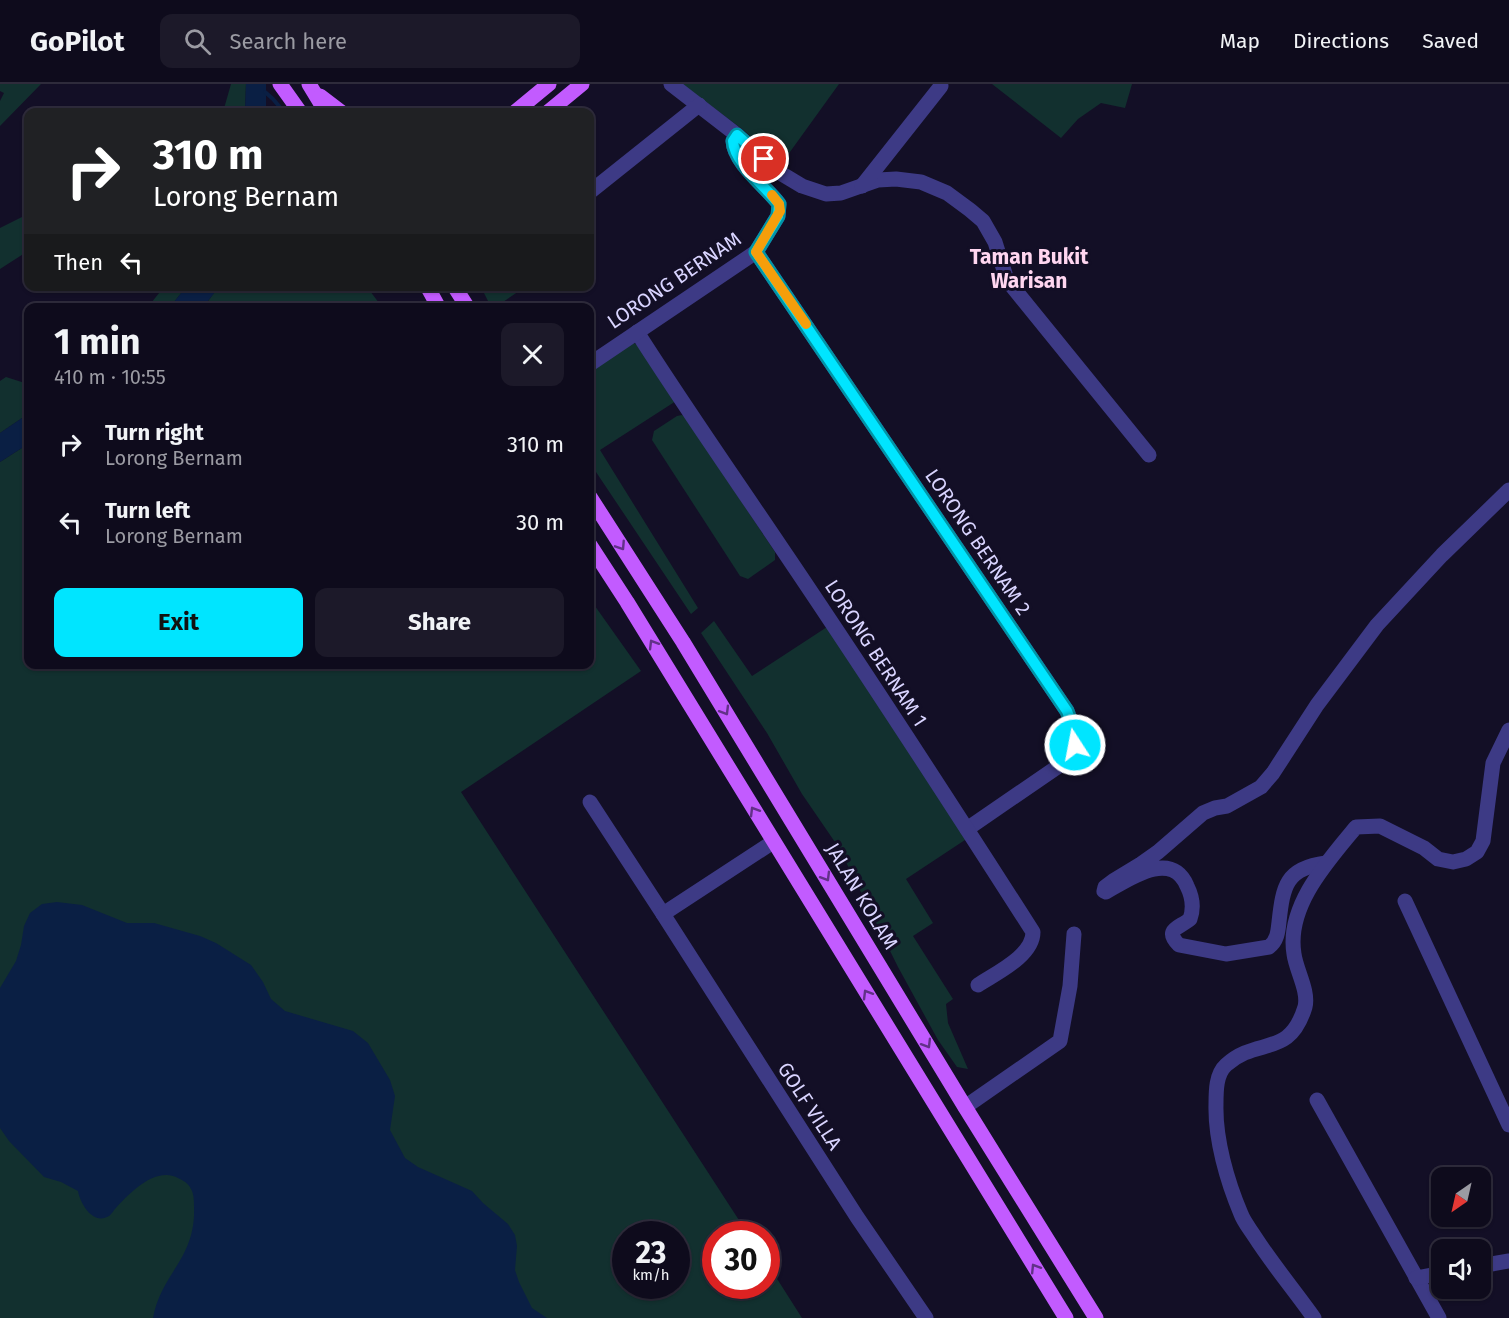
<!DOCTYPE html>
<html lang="en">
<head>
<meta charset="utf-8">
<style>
	body { margin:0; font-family:"Fira Sans",sans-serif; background:#1c1929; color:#f1f3f6; height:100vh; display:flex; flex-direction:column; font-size:22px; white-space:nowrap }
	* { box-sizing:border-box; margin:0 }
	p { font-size:20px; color:#9b9ba3 }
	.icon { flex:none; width:33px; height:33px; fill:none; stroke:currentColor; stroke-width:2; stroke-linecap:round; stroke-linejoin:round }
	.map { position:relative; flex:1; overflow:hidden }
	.sheet { position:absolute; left:24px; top:219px; width:570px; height:366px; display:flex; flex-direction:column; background:#0e0b1c; border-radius:12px; box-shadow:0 2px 4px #0004,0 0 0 2px #2e2b3b }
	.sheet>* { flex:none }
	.top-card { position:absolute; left:24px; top:24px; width:570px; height:183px; border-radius:12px; box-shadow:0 2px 4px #0004,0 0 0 2px #2e2b3b; background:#202124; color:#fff; overflow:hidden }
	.needle { width:39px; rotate:214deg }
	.buttons { position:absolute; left:1431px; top:1083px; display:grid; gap:12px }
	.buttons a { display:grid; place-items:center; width:60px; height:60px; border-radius:12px; background:#0e0b1c; box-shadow:0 2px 4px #0004,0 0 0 2px #2e2b3b; font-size:30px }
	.speed { position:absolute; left:612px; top:1137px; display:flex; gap:12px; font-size:30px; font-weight:700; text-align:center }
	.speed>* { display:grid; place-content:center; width:78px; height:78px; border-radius:50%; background:#0e0b1c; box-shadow:0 2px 4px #0004,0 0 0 2px #2e2b3b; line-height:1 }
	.speed small { font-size:15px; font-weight:400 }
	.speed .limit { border:9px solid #d22; background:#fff; color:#111 }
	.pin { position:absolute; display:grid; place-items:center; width:51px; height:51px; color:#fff; margin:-26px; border:3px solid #fff; border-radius:50%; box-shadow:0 2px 6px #0007 }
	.me { position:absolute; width:66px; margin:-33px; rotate:349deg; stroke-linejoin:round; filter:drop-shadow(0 0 4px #0008) }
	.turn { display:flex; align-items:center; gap:21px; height:126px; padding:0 30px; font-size:27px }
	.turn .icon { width:78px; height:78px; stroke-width:2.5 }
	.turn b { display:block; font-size:42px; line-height:51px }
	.then { display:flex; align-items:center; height:57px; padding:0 30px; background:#0003; gap:12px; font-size:22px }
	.round { display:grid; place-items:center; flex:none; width:63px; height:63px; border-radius:12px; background:#1c1929 }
	.summary { display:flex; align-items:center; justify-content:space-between; height:102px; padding:0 30px }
	h1 { font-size:36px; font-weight:700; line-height:45px }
	.cta { display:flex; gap:12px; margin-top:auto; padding:12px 30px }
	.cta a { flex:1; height:69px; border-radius:12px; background:#00e5ff; color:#111; font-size:24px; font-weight:700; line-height:69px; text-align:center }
	.cta a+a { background:#1c1929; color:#f1f3f6 }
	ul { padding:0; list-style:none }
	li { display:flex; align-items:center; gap:18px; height:78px; padding:0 30px }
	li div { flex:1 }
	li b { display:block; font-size:22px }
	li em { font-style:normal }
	header { display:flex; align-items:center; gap:36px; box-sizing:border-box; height:84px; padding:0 30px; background:#0e0b1c; border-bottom:2px solid #2e2b3b }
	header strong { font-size:28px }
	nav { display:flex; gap:33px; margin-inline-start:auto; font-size:21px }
	.search { width:420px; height:54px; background:#1c1929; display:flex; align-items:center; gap:15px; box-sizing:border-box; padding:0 21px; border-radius:12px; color:#9b9ba3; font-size:22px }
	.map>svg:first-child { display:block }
	.green { fill:#12302f; fill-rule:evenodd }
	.water { fill:#0a1f44 }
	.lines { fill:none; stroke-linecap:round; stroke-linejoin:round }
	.stream { stroke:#0a1f44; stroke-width:4 }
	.minor { stroke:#3d3a85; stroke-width:15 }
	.major { stroke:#c25bff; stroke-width:15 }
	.oneway { stroke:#623188 }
	.route-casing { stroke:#0095a6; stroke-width:15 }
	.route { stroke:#00e5ff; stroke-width:10 }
	.slow { stroke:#f59e0b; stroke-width:10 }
	.labels { text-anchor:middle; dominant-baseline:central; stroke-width:6; stroke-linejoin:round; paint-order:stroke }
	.street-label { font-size:20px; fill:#d9d4ff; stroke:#130f26 }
	.neighbourhood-label { font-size:21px; font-weight:bold; fill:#ffd6f0; stroke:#130f26 }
</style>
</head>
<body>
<header>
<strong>GoPilot</strong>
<div class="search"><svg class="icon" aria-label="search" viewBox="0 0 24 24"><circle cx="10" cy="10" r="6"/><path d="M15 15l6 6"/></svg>Search here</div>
<nav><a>Map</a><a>Directions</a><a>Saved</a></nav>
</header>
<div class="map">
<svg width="1509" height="1234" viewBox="0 0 1509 1234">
	<rect width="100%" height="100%" fill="#130f26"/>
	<g class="green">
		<path d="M 0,0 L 41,0 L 0,42 L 0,17 L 4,9 L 0,7 Z"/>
		<path d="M 231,0 L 246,0 L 245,28 L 223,28 Z"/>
		<path d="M 682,0 L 839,0 L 782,79 L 742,45 Z"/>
		<path d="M 992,0 L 1132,0 L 1125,24 L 1101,19 L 1078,35 L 1061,54 Z"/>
		<path d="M 28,130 L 28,167 L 0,185 L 0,144 Z"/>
		<path d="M 219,202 L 367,203 L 382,223 L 203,224 Z"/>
		<path d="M 164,203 L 186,203 L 170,223 L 147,224 Z"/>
		<path d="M 481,203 L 525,203 L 494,224 L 491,223 Z"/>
		<path d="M 634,259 L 640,263 L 676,317 L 600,366 L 698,524 L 691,530 L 590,379 L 590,281 Z"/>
		<path d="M 6,293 L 28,300 L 28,330 L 0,349 L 0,297 Z"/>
		<path d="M 682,331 L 685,333 L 775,468 L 775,476 L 748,495 L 740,492 L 652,356 L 654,347 L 677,332 Z"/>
		<path d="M 28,360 L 28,580 L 590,580 L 590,515 L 641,587 L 461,708 L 748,1150 L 716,1150 L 716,1202 L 766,1202 L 767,1179 L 802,1234 L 0,1234 L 0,378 ZM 626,1150 L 676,1150 L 676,1202 L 626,1202 Z"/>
		<path d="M 714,537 L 752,592 L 827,543 L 968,754 L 906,795 L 933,839 L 913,852 L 953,915 L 946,920 L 948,939 L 968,985 L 957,983 L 938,956 L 898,883 L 839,764 L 802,710 L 767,649 L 701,549 Z"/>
	</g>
	<g class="water">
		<path d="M 246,0 L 266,0 L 266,28 L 245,28 Z"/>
		<path d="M 186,203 L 186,202 L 219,203 L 203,223 L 170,223 Z"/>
		<path d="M 28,330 L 28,360 L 0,378 L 0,349 Z"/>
		<path d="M 57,818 L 82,821 L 127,839 L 154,839 L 200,852 L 216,859 L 251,881 L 263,898 L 271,915 L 285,927 L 353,947 L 368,959 L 390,996 L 395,1012 L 390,1046 L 405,1074 L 418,1083 L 472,1107 L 483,1119 L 508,1140 L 515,1151 L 517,1162 L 515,1186 L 519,1198 L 532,1224 L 547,1234 L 153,1234 C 161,1189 196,1175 194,1123 C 194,1118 194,1110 191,1105 C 188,1098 179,1094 173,1092 C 151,1086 128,1111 115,1125 C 114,1126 110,1132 109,1132 C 93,1142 80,1119 78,1107 L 61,1098 L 44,1093 L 9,1057 L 0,1044 L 0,904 L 16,877 L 21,861 L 24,842 L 30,829 L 42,820 Z"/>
	</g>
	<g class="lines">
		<path class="stream" d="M 265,8 L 273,15 L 284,28"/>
		<g class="minor">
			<path d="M 671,0 L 737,51 L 777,87 L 802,102 L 826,110 L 841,109 L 878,96 L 896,95 L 921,98 L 947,109 L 970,126 L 983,137 L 995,158 L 1007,196 L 1149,371"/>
			<path d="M 862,102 L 941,2"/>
			<path d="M 590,108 L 699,21"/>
			<path d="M 756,168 L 1067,627 C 1075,646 1079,659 1066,677 L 967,745"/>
			<path d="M 637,248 C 686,325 738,399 789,475 C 872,598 953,723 1033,848 C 1033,872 996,889 978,901"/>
			<path d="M 590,280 L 756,168 L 778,132 L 779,120 C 766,102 734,80 733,57 L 737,51"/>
			<path d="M 590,718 L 663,830"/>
			<path d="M 773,758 L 663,830 L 857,1133 L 926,1234"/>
			<path d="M 1326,779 C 1286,784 1283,802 1279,838 C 1278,848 1277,857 1269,863 L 1226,870 L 1179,861 C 1163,845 1180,844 1190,835 C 1194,824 1192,812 1187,802 C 1171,765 1129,795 1106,808 L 1104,807 L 1105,803 L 1113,797 L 1141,780 L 1158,768 L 1203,729 L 1215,724 L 1227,722 L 1261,703 L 1273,689 L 1317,621 L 1377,541 L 1442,471 L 1509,406"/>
			<path d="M 1405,817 L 1509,1041"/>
			<path d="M 1317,1016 L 1439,1234"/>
			<path d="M 965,1023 L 1060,957 L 1070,902 L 1074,850"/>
			<path d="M 1480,1182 L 1509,1177"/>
			<path d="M 1416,1194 L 1442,1189"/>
			<path d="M 1314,1234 C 1295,1207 1273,1181 1255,1153 C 1250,1145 1244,1138 1241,1130 C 1227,1097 1215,1055 1216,1020 C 1216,1007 1216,990 1226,981 C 1258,952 1289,975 1305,923 C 1309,907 1296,886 1294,870 C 1286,822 1328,777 1356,743 L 1380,742 L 1424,764 L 1438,775 L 1453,778 L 1466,775 L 1477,768 L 1483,757 L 1493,679 L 1509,646"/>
		</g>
		<g class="major">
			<path d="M 280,0 L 300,28"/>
			<path d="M 309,0 L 326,28"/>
			<path d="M 320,12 L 341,28"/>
			<path d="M 515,28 L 549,0"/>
			<path d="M 548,28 L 582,0"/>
			<path d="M 427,202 L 439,224"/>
			<path d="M 454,202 L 468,224"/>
			<path d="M 590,413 L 683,558 L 965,1023 L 1096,1234"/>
			<path d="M 590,461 L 627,518 L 1066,1234"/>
		</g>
	</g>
	<defs><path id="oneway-chevron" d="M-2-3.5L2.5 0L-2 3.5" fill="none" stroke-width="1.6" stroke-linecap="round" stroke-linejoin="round" transform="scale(1.5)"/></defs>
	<g class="oneway">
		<use href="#oneway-chevron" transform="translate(621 462) rotate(57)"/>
		<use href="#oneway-chevron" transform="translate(653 560) rotate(-121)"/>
		<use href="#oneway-chevron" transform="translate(725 627) rotate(59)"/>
		<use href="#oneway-chevron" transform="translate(754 727) rotate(-121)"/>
		<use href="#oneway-chevron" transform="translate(826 793) rotate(59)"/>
		<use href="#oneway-chevron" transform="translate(867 910) rotate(-121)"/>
		<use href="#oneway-chevron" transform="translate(927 960) rotate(59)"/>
		<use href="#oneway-chevron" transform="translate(1035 1184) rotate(-122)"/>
	</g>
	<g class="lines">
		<g class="route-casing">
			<path id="route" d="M 764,75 L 737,51 L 733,57 C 734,79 766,103 779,120 L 778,132 L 756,168 L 1067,627 L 1076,652 L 1075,661"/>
		</g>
		<use href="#route" class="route"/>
		<path class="slow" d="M 772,111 L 779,120 L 780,127 L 756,168 L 806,240"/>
	</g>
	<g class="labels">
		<g class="street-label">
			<text transform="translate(674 196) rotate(-34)">LORONG BERNAM</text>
			<text transform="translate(978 458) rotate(56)">LORONG BERNAM 2</text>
			<text transform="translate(876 569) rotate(57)">LORONG BERNAM 1</text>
			<text transform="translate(862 812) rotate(59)">JALAN KOLAM</text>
			<text transform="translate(810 1022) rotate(57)">GOLF VILLA</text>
		</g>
		<g class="neighbourhood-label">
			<text x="1029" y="173">Taman Bukit<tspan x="1029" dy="24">Warisan</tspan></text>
		</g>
	</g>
</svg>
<div class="buttons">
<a><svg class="needle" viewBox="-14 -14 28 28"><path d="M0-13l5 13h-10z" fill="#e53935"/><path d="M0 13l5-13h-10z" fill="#9b9ba3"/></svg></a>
<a><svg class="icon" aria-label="sound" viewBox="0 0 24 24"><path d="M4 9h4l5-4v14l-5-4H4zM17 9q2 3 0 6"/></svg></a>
</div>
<div class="speed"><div>23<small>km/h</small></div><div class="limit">30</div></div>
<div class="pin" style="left:764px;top:75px;background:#d93025"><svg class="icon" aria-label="arrive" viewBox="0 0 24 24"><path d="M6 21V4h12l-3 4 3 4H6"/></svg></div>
<svg class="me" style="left:1075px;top:661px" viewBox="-20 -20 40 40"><circle r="17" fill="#00e5ff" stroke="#fff" stroke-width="3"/><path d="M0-11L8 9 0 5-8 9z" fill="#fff"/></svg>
<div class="top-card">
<div class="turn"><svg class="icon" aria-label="right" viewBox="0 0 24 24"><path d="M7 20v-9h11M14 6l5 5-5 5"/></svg><div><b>310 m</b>Lorong Bernam</div></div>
<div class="then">Then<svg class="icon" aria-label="left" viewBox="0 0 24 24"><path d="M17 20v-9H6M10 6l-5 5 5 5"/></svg></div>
</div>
<section class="sheet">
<div class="summary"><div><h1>1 min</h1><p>410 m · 10:55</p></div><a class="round"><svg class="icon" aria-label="close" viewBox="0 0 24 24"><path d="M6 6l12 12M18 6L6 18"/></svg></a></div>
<ul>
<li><svg class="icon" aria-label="right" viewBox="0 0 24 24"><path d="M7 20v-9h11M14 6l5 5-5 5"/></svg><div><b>Turn right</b><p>Lorong Bernam</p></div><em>310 m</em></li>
<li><svg class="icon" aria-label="left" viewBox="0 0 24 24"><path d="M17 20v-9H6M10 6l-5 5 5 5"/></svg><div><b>Turn left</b><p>Lorong Bernam</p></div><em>30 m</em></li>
</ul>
<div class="cta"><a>Exit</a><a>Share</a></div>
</section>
</div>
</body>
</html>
